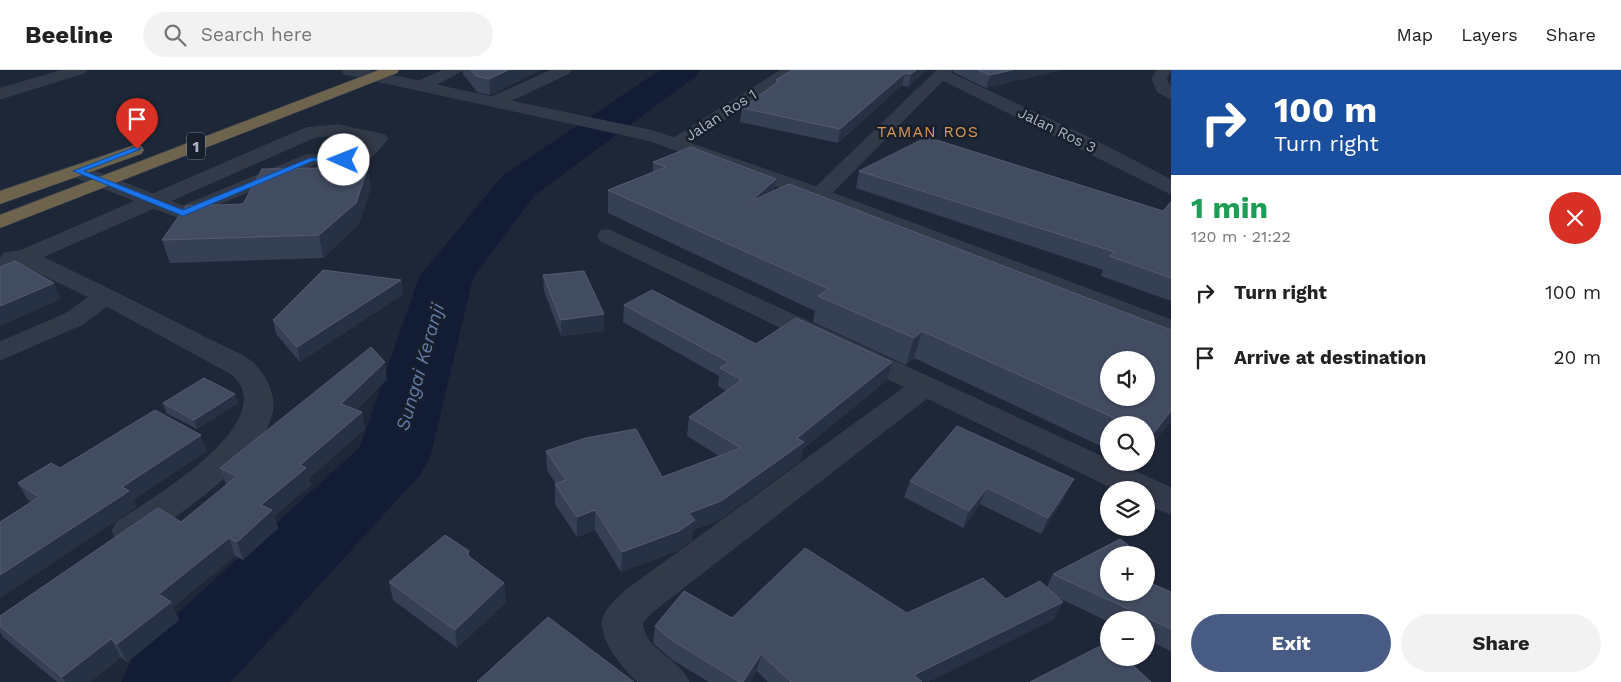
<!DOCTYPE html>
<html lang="en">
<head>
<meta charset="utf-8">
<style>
	body { margin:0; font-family:"Work Sans",sans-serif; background:#f2f2f2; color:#222; height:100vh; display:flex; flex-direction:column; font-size:19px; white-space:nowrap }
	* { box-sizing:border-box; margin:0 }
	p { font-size:16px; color:#767676 }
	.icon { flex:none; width:28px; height:28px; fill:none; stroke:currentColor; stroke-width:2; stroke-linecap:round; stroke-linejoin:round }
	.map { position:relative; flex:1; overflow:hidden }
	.details { display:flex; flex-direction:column; background:#fff; width:450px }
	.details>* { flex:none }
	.guide { background:#1a4fa0; color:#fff; overflow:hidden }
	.controls { position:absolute; left:1100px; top:281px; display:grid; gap:10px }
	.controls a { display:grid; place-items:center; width:55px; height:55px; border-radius:50%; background:#fff; box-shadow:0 1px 4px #0004; font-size:25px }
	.pin { position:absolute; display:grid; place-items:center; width:42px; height:42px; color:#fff; margin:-51px -21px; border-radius:50% 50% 50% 0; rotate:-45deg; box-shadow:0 0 5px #0007 }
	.pin .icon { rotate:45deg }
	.me { position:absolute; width:55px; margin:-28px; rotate:271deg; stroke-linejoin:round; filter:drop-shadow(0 0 4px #0008) }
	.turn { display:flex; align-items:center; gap:18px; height:105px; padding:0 20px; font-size:22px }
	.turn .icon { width:65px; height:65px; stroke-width:2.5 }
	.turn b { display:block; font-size:35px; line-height:42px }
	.round { display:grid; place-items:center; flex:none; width:52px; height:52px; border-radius:26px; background:#f2f2f2 }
	.summary { display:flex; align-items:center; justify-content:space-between; height:85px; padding:0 20px }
	h1 { font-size:30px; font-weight:700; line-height:38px; color:#1e9e55 }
	.button { display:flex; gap:10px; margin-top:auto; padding:10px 20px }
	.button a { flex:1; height:58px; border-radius:30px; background:#485b85; color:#fff; font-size:20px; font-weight:700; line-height:58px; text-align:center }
	.button a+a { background:#f2f2f2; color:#222 }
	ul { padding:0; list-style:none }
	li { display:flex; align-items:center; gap:15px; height:65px; padding:0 20px }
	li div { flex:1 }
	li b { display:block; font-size:19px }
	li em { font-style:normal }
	header { display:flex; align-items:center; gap:30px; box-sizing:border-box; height:70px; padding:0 25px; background:#fff; border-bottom:1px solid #e0e0e0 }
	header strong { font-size:24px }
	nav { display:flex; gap:28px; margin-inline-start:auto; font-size:18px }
	.search { width:350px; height:45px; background:#f2f2f2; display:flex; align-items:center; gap:12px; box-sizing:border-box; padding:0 18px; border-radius:28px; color:#767676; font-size:19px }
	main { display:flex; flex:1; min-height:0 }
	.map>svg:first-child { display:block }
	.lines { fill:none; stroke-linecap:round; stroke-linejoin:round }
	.river { fill:#121d35; fill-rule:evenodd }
	.minor-casing { stroke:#3b4251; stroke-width:1 }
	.highway-casing { stroke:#3c4352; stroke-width:1 }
	.minor { fill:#323948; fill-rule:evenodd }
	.highway { fill:#6e644e; fill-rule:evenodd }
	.wall { fill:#364054 }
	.shaded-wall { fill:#273144 }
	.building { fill:#424c61; stroke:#535c70; fill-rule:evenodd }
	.route { fill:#1a73e8; stroke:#114b97 }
	.labels { text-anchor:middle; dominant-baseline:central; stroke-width:5; stroke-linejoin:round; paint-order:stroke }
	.far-street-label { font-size:15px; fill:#abb3c5; stroke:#171e2c }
	.far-neighbourhood-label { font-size:16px; letter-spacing:1px; fill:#d99852; stroke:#171e2c }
	.shield { fill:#171e2c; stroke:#7f8697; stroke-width:1 }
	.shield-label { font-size:16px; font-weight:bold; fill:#abb3c5 }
	.water-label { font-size:19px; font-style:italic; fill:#627aa7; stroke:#171e2c }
</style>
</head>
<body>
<header>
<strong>Beeline</strong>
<div class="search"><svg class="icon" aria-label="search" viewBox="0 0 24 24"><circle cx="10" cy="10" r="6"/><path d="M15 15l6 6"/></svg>Search here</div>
<nav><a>Map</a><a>Layers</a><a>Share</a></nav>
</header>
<main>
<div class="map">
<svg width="1171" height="612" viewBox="0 0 1171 612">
	<rect width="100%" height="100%" fill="#1e2737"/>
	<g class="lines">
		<path class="river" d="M 660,0 L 700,0 L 695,7 L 535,125 L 473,208 L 430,388 L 419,406 L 231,612 L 121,612 L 135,582 L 360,377 L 419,207 L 503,105 Z"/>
		<g class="minor-casing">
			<g id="minor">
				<path d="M 64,0 L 86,0 L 84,3 L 0,29 L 0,19 Z"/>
				<path d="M 343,0 L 365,0 L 419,11 L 444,0 L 463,0 L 435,15 L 492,27 L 552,0 L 571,0 L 569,3 L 510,31 L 653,61 L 674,68 L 781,0 L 798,0 L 689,73 L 816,117 L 937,0 L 952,0 L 950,3 L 1096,71 L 1171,110 L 1171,124 L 943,10 L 832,123 L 1171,250 L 1171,267 L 812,129 L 648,70 L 349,5 L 344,4 Z"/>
				<path d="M 1158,0 L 1171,0 L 1166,9 L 1171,17 L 1171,29 L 1158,22 L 1152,9 Z"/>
				<path d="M 339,55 L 385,65 L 388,69 L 365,94 L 315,94 L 183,149 L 154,138 L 42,187 C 95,212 147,238 198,264 C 212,272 241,283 252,292 C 265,304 276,325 272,343 C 261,390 179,444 141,470 L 129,474 L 117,470 L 112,461 L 117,452 C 150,430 258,367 243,320 C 242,314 235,308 232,304 L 107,236 L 83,254 L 0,290 L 0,272 L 65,244 L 89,227 L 23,195 L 0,204 L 0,189 L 4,183 L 20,181 L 136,131 L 70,105 L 68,101 L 70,97 L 84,97 L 153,124 L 306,58 ZM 339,65 L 367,71 L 354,84 L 306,85 L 183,136 L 170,131 L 315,67 Z"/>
				<path d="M 609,160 L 1109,390 L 1109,392 L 1115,392 L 1171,418 L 1171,444 L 1146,434 L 1146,420 L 1117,420 L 927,328 L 651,543 L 642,553 C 645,581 678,588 689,612 L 638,612 C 624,600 599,569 603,549 C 606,538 617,529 625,521 L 905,317 L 601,171 L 598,166 L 601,161 Z"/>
			</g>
		</g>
		<g class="highway-casing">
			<g id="highway">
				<path d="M 379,0 L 399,0 L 397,3 L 0,158 L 0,145 Z"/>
				<path d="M 135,75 L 141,76 L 144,80 L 141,84 L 0,134 L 0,121 Z"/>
			</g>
		</g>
		<use href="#minor" class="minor"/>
		<use href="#highway" class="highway"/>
	</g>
	<g class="wall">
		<path d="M 463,0 L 541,0 L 490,25 L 477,22 L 463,4 Z"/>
		<path d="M 927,0 L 908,17 L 902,15 L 838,73 L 740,52 L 742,38 L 776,13 L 776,10 Z"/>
		<path d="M 953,0 L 1061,0 L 986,18 L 953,2 Z"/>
		<path d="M 653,92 L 776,109 L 774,121 L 1171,351 L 1146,381 L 1146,355 L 1109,355 L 1109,380 L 914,288 L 906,295 L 813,252 L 815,241 L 608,143 L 608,120 L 653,102 Z"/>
		<path d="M 859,101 L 1163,141 L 1171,132 L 1171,231 L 1101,206 L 1103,200 L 856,118 Z"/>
		<path d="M 371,117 L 359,154 L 323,188 L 170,193 L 162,170 Z"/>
		<path d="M 543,205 L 604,261 L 561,266 L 544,221 Z"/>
		<path d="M 401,210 L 403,224 L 300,292 L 276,264 L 273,250 Z"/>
		<path d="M 624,235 L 756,274 L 887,310 L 803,379 L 800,391 L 718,451 L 693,460 L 692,470 L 677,481 L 621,502 L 595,460 L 577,467 L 555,434 L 555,414 L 556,414 L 547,400 L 546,381 L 662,407 L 719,386 L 687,366 L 689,347 L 726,321 L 718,316 L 719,306 L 623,252 Z"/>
		<path d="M 387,309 L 356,340 L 362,342 L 365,359 L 309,408 L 311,415 L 274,446 L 278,458 L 243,490 L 235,486 L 173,537 L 179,550 L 127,592 L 121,587 L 90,612 L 57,612 L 3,567 L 0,562 L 0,546 L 181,452 L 226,415 L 220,398 Z"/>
		<path d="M 235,324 L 238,333 L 197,359 L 166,343 L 163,333 Z"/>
		<path d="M 207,381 L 133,430 L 136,437 L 0,528 L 0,452 L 31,432 L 27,429 L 18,413 Z"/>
		<path d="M 910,411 L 1066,425 L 1041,464 L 980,434 L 963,458 L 904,427 Z"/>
		<path d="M 469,481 L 470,487 L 504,513 L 506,532 L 457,578 L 393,530 L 389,512 Z"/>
		<path d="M 1053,504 L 1109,522 L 1171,522 L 1171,581 L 1146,569 L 1146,550 L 1109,550 L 1109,552 L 1059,528 L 1054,549 L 928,612 L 768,612 L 757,601 L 750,612 L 709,612 L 671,589 L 653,573 L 655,556 L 732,548 L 907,543 L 1006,529 L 1047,517 Z"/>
	</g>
	<g class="shaded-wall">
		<path d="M 508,0 L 541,0 L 490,25 L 489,9 Z"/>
		<path d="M 916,0 L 927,0 L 908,17 L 911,4 Z"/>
		<path d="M 1012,0 L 1061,0 L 986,18 L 990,5 Z"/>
		<path d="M 905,3 L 902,15 L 838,73 L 840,59 Z"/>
		<path d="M 368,97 L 371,117 L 359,154 L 323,188 L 319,165 Z"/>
		<path d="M 776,109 L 773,132 L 751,131 Z"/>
		<path d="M 401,210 L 403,224 L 300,292 L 297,277 Z"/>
		<path d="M 54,213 L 61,229 L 0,256 L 0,236 Z"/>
		<path d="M 604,244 L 604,261 L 561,266 L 561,250 Z"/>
		<path d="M 922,261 L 914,288 L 906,295 L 914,268 Z"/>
		<path d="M 385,292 L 387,309 L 345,351 L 341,334 Z"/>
		<path d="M 892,292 L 887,310 L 803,379 L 800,391 L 718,451 L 693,460 L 692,470 L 677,481 L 621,502 L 622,482 L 689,443 L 797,368 Z"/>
		<path d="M 235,324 L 238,333 L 197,359 L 194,350 Z"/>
		<path d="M 1171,341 L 1171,351 L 1146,381 L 1146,375 L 1152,365 Z"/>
		<path d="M 362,342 L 365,359 L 309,408 L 311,415 L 274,446 L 278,458 L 243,490 L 237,472 L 261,435 L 300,395 Z"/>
		<path d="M 201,365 L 207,381 L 133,430 L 136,437 L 0,528 L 0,505 L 122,417 Z"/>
		<path d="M 1074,409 L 1066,425 L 1041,464 L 1048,448 Z"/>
		<path d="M 987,418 L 980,434 L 963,458 L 969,441 Z"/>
		<path d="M 595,440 L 595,460 L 577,467 L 577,447 Z"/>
		<path d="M 229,468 L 235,486 L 173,537 L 179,550 L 127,592 L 117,574 L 159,524 Z"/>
		<path d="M 504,513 L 506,532 L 457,578 L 455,560 Z"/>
		<path d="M 1063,532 L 1054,549 L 928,612 L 911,612 L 914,605 Z"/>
		<path d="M 111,569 L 121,587 L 90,612 L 65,612 L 62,607 Z"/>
		<path d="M 761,584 L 757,601 L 750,612 L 743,612 Z"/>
	</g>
	<g class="building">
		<path d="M 471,0 L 508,0 L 489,9 L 476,6 Z"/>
		<path d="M 792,0 L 916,0 L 911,4 L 905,3 L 840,59 L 742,38 L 779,11 L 776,10 Z"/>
		<path d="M 978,0 L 1012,0 L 990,5 Z"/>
		<path d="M 927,67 L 1163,141 L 1171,132 L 1171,208 L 1109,186 L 1115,182 L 859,101 Z"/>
		<path d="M 691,77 L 776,109 L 751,131 L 789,114 L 1171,260 L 1171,341 L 1152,365 L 1146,362 L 1146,355 L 1130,355 L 922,261 L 914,268 L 818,226 L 829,219 L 608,120 L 666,97 L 653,92 ZM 1109,290 L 1146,290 L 1146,328 L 1109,328 Z"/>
		<path d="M 368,97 L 356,133 L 319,165 L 162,170 L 186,136 L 243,134 L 262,99 Z"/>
		<path d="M 15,191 L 54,213 L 0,236 L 0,197 Z"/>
		<path d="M 323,200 L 401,210 L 297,277 L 273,250 Z"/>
		<path d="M 584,201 L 604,244 L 561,250 L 543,205 Z"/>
		<path d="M 652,220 L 756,274 L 796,248 L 892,292 L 797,368 L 804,372 L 721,431 L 689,443 L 695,450 L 679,461 L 622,482 L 595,440 L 577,447 L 555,414 L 566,410 L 546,381 L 586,368 L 636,359 L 662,407 L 741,378 L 689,347 L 742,310 L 720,298 L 729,292 L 624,235 Z"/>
		<path d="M 371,277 L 385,292 L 341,334 L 362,342 L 300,395 L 306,398 L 261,435 L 272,440 L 237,472 L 229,468 L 159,524 L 171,532 L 117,574 L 111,569 L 62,607 L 0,556 L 0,546 L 158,438 L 181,452 L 237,406 L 220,398 Z"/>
		<path d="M 204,308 L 235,324 L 194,350 L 163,333 Z"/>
		<path d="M 155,340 L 201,365 L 122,417 L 129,421 L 0,505 L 0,452 L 39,427 L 18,413 L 51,393 L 60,398 Z"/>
		<path d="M 957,356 L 1074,409 L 1048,448 L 987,418 L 969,441 L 910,411 Z"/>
		<path d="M 445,465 L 469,481 L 467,485 L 504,513 L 455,560 L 389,512 Z"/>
		<path d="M 1120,469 L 1141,485 L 1109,485 L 1109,522 L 1146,522 L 1146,511 L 1171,522 L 1171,559 L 1053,504 Z"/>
		<path d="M 805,478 L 907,543 L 983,508 L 1006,529 L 1040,511 L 1063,532 L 914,605 L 922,612 L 791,612 L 761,584 L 743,612 L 740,612 L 673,571 L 655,556 L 684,521 L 732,548 Z"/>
		<path d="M 1146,489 L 1150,492 L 1146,494 Z"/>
		<path d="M 548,547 L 634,612 L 477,612 Z"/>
		<path d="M 1108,572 L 1109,572 L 1109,588 L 1125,588 L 1151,612 L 1030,612 Z"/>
	</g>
	<path class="route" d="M 135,77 L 141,79 L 84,101 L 183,140 L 310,88 L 344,87 L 348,90 L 344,92 L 313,91 L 183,146 L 73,101 Z"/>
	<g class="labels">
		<g class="far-street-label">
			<text transform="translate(721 45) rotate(-33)">Jalan Ros 1</text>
			<text transform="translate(1057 60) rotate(26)">Jalan Ros 3</text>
		</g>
		<g class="far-neighbourhood-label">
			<text x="928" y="61">TAMAN ROS</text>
		</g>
		<rect class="shield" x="187" y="62.5" width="18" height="27" rx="4"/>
		<g class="shield-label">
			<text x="196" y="76">1</text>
		</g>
		<g class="water-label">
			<text transform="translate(420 297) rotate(-74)">Sungai Keranji</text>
		</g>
	</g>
</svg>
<div class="controls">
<a><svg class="icon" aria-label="sound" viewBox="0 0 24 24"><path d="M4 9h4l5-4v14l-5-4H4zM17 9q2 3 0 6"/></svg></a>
<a><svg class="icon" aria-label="search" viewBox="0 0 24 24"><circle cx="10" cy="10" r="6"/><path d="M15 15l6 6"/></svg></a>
<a><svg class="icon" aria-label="layers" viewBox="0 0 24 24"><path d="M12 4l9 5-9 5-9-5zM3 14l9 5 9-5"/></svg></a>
<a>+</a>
<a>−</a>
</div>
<div class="pin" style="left:137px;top:79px;background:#d93025"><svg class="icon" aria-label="arrive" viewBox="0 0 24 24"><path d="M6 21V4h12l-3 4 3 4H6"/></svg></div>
<svg class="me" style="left:344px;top:90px" viewBox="-20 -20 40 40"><circle r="19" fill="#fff"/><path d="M0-13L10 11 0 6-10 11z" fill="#1a73e8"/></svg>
</div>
<section class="details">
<div class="guide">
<div class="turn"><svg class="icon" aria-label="right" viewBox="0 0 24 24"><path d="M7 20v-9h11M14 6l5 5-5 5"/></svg><div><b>100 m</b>Turn right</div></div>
</div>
<div class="summary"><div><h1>1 min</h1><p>120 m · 21:22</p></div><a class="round" style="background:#d93025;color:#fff"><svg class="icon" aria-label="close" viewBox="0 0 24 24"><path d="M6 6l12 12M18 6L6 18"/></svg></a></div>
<ul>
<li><svg class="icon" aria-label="right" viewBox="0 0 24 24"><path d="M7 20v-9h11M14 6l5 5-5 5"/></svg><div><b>Turn right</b></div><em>100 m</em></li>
<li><svg class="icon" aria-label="arrive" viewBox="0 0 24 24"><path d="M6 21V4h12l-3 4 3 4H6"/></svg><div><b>Arrive at destination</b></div><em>20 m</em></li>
</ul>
<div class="button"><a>Exit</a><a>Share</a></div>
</section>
</main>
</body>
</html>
